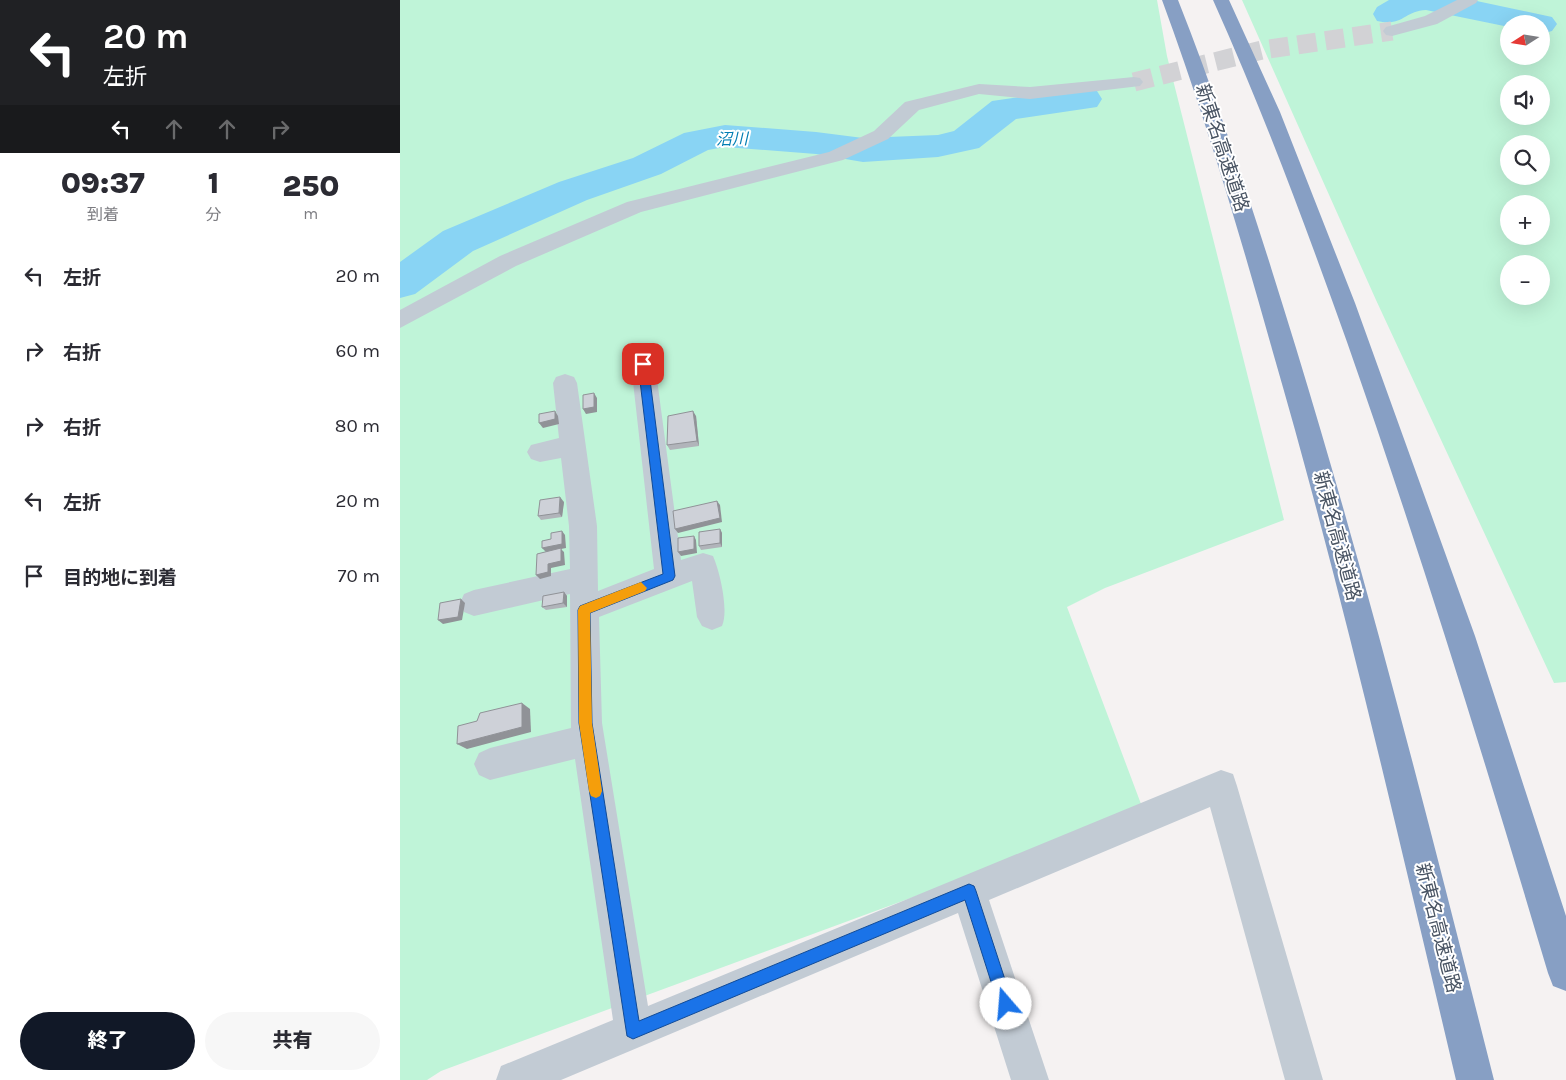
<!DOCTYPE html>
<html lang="ja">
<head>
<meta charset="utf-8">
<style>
	body { margin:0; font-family:Karla,"Noto Sans JP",sans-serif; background:#f7f7f7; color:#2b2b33; height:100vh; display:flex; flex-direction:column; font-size:19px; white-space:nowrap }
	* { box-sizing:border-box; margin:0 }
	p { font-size:16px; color:#7c7c81 }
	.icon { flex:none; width:28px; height:28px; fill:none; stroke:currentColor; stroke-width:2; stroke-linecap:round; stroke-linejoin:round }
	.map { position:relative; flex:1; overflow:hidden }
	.drawer { display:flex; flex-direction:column; background:#fff; width:400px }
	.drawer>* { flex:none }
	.hud { background:#202124; color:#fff; overflow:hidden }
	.needle { width:32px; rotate:258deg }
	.buttons { position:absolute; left:1100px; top:15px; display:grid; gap:10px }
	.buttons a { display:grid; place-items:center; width:50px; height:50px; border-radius:50%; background:#fff; box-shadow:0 5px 20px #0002; font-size:25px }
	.pin { position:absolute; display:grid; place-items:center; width:42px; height:42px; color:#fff; margin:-21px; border-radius:10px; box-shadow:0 2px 8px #0006 }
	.me { position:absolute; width:55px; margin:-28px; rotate:342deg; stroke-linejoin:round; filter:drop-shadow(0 0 4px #0008) }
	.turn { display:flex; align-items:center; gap:18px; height:105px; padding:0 20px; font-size:22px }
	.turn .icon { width:65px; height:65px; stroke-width:2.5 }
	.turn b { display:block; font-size:35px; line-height:42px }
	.lanes { display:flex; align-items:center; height:48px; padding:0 20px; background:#0003; justify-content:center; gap:25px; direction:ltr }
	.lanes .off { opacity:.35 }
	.eta { display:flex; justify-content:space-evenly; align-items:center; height:85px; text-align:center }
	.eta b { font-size:30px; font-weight:800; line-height:35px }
	.button { display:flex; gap:10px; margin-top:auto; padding:10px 20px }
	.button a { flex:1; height:58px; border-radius:30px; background:#111827; color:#fff; font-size:20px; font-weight:800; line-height:58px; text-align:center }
	.button a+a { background:#f7f7f7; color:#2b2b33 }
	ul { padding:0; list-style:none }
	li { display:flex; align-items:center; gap:15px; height:75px; padding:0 20px }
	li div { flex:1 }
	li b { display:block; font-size:19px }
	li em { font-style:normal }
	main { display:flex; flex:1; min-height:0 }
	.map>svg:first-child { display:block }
	.green { fill:#bff4d8; fill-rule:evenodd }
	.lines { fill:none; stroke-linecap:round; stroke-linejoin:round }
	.river { fill:#89d4f4; fill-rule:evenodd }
	.minor-tunnel { stroke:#d2d2d5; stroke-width:19; stroke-dasharray:19 9; stroke-linecap:butt }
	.minor { fill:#c2cbd4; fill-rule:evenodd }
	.highway { fill:#879fc4; fill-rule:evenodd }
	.wall { fill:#b1b4ba }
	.shaded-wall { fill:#909297 }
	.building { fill:#ced1d8; stroke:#909297 }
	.route { fill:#1a73e8; stroke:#114b97 }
	.slow { fill:#f59e0b }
	.labels { text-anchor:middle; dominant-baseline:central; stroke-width:4; stroke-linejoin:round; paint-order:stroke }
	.far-water-label { font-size:16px; font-style:italic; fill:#027db3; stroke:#fff }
	.street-label { font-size:19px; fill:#485362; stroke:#fff }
</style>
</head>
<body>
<main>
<section class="drawer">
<div class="hud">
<div class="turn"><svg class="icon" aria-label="left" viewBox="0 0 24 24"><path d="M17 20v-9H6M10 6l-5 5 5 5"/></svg><div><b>20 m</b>左折</div></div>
<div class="lanes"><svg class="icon" aria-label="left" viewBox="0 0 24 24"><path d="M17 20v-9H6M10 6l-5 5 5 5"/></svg><svg class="icon off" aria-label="ahead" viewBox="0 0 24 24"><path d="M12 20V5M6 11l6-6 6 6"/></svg><svg class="icon off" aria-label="ahead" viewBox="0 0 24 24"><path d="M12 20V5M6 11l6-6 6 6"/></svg><svg class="icon off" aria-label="right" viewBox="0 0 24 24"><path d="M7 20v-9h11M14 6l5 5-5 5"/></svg></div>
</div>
<div class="eta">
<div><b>09:37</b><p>到着</p></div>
<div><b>1</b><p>分</p></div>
<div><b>250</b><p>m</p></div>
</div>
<ul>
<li><svg class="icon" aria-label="left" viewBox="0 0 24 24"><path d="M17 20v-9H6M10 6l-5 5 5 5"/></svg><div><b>左折</b></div><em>20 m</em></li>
<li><svg class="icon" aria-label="right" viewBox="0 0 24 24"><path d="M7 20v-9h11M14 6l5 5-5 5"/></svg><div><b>右折</b></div><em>60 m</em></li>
<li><svg class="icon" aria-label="right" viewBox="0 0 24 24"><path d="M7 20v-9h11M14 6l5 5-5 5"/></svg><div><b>右折</b></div><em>80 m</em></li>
<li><svg class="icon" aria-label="left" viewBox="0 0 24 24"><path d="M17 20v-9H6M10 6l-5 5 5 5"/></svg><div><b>左折</b></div><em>20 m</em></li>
<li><svg class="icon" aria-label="arrive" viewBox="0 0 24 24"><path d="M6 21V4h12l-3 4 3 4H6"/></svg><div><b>目的地に到着</b></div><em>70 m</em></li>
</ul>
<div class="button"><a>終了</a><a>共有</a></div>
</section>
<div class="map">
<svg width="1166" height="1080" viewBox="0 0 1166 1080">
	<rect width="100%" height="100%" fill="#f5f2f2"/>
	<g class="green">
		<path d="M 0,0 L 757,0 L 767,56 L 884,520 L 705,588 L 667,607 L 744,812 L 41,1071 L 27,1080 L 0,1080 Z"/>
		<path d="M 842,0 L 1166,0 L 1166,682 L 1154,683 L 976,300 ZM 1109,24 L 1141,24 L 1141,56 L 1109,56 ZM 1109,84 L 1141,84 L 1141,116 L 1109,116 ZM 1109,144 L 1141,144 L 1141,176 L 1109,176 ZM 1109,204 L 1141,204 L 1141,236 L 1109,236 ZM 1109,264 L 1141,264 L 1141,296 L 1109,296 Z"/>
	</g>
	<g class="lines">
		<g class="river">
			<path d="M 989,0 L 1072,0 L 1152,17 L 1157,24 L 1152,31 L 1141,34 L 1141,24 L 1109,24 L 1109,27 L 1026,10 C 1004,11 1003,27 977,21 L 973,14 L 977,7 Z"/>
			<path d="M 684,88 L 697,91 L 702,99 L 697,107 L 616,119 L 579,148 L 538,157 L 463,162 L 416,154 L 325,147 L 308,150 L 261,174 L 187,200 L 73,251 L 15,294 L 0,298 L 0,262 L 43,231 L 159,182 L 233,158 L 284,133 L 325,125 L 416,132 L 463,138 L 538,135 L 554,131 L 592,101 Z"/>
		</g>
		<path class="minor-tunnel" d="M 734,82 L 862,50 L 992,31"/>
		<g class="minor">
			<path d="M 1057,0 L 1078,0 L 1076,3 L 1037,24 L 992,36 L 986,35 L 983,31 L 986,27 L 1025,16 Z"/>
			<path d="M 734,77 L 740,78 L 743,82 L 740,86 L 630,99 L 579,94 L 519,110 L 488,139 L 443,160 L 241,212 L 116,266 L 0,328 L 0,310 L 100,256 L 227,202 L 429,152 L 474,131 L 505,102 L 579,84 L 630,87 Z"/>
			<path d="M 243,355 L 251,358 L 255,364 L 281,560 L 303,553 L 313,556 C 320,572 329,611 322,626 L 312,630 L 302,626 L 297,617 L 292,581 L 199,617 L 202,723 L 248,1006 L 821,770 L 833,774 L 837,786 L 923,1080 L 885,1080 L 810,807 L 589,900 L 649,1080 L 611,1080 L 558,913 L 161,1080 L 96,1080 L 101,1066 L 213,1020 L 175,759 L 90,780 L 79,775 L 74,764 L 79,753 L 90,748 L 171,728 L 170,594 L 74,616 L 64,612 L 60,603 L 64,594 L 74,590 L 170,569 L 169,526 L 161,458 L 140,462 L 131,459 L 127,452 L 131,445 L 159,438 L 153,383 L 156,377 L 165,374 L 174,377 L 177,383 L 197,526 L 198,591 L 254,569 L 231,364 L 235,358 Z"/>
		</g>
		<g class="highway">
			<path d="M 762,0 L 778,0 C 823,114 860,231 896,348 C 970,590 1032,835 1094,1080 L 1056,1080 C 998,835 942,590 872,349 C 839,231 804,114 762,0 Z"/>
			<path d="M 813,0 L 829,0 L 880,112 L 955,303 L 1075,636 L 1166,916 L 1166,991 L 1153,986 L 1148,973 C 1085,761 1020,550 947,342 C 906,227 863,111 813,0 Z"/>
		</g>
	</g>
	<g class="wall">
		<path d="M 296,416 L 299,446 L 270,450 L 267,445 Z"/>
		<path d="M 164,502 L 162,517 L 141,520 L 138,516 Z"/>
		<path d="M 320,529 L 322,533 L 322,547 L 301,550 L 299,546 Z"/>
		<path d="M 164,592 L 167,596 L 167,607 L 146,610 L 142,607 Z"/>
	</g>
	<g class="shaded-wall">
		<path d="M 194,393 L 197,398 L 197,412 L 186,414 L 183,409 Z"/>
		<path d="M 155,411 L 158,416 L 159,424 L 143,428 L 139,423 Z"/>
		<path d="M 293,411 L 296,416 L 299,446 L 297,441 Z"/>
		<path d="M 160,497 L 164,502 L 162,517 L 159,513 Z"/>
		<path d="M 317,501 L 320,505 L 322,522 L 278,533 L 275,529 Z"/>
		<path d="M 320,529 L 322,533 L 322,547 L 320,543 Z"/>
		<path d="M 162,531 L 165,535 L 166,548 L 161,549 L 164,552 L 165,565 L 151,568 L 151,576 L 140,579 L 136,575 L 146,552 L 142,548 Z"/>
		<path d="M 294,536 L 296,540 L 297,553 L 281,556 L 278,552 Z"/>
		<path d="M 164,592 L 167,596 L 167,607 L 163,603 Z"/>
		<path d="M 61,599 L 65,603 L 62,620 L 43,624 L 38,620 Z"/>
		<path d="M 122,703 L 130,709 L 131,732 L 67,749 L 57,744 Z"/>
	</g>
	<g class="building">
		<path d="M 194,393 L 194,407 L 183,409 L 183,395 Z"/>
		<path d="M 155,411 L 155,419 L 139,423 L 139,414 Z"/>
		<path d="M 293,411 L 297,441 L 267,445 L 268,416 Z"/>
		<path d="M 160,497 L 159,513 L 138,516 L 140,500 Z"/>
		<path d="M 317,501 L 320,518 L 275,529 L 273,511 Z"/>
		<path d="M 320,529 L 320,543 L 299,546 L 299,532 Z"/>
		<path d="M 162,531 L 162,544 L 142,548 L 142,541 L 151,539 L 151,533 Z"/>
		<path d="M 294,536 L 294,549 L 278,552 L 278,538 Z"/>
		<path d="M 161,548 L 161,561 L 148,564 L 148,572 L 136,575 L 137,554 Z"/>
		<path d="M 164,592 L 163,603 L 142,607 L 143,596 Z"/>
		<path d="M 61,599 L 58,617 L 38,620 L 40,603 Z"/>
		<path d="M 122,703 L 122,727 L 57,744 L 58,726 L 77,721 L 80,713 Z"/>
	</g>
	<path class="route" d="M 243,361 L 248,364 L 275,576 L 273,580 L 190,613 L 192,723 L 239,1021 L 569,884 L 574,886 L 576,891 L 613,1004 L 611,1010 L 606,1012 L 600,1010 L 565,900 L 233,1039 L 227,1036 L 179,723 L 178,610 L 180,606 L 263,574 L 238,364 Z"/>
	<path class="slow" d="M 241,582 L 247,588 L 245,591 L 190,613 L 192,723 L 202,791 L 200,796 L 196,798 L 191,796 L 189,791 L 179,723 L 178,610 L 180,606 Z"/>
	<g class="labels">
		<g class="far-water-label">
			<text transform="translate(332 139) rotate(-1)">沼川</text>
		</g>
		<g class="street-label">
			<text transform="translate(822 148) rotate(72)">新東名高速道路</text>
			<text transform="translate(937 536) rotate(75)">新東名高速道路</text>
			<text transform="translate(1038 928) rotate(76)">新東名高速道路</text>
		</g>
	</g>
</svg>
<div class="buttons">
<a><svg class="needle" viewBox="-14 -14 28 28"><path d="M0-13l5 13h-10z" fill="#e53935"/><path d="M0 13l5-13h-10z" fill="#7c7c81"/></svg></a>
<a><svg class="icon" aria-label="sound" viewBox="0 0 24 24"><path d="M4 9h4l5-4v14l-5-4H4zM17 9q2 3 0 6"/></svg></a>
<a><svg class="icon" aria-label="search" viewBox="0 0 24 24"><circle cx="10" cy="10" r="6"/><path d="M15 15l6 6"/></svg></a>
<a>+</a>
<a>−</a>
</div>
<div class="pin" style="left:243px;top:364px;background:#d93025"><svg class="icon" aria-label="arrive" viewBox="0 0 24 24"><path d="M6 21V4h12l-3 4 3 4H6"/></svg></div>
<svg class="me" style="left:606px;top:1004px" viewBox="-20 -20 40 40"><circle r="19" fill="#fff"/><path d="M0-13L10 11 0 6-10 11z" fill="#1a73e8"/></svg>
</div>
</main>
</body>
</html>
